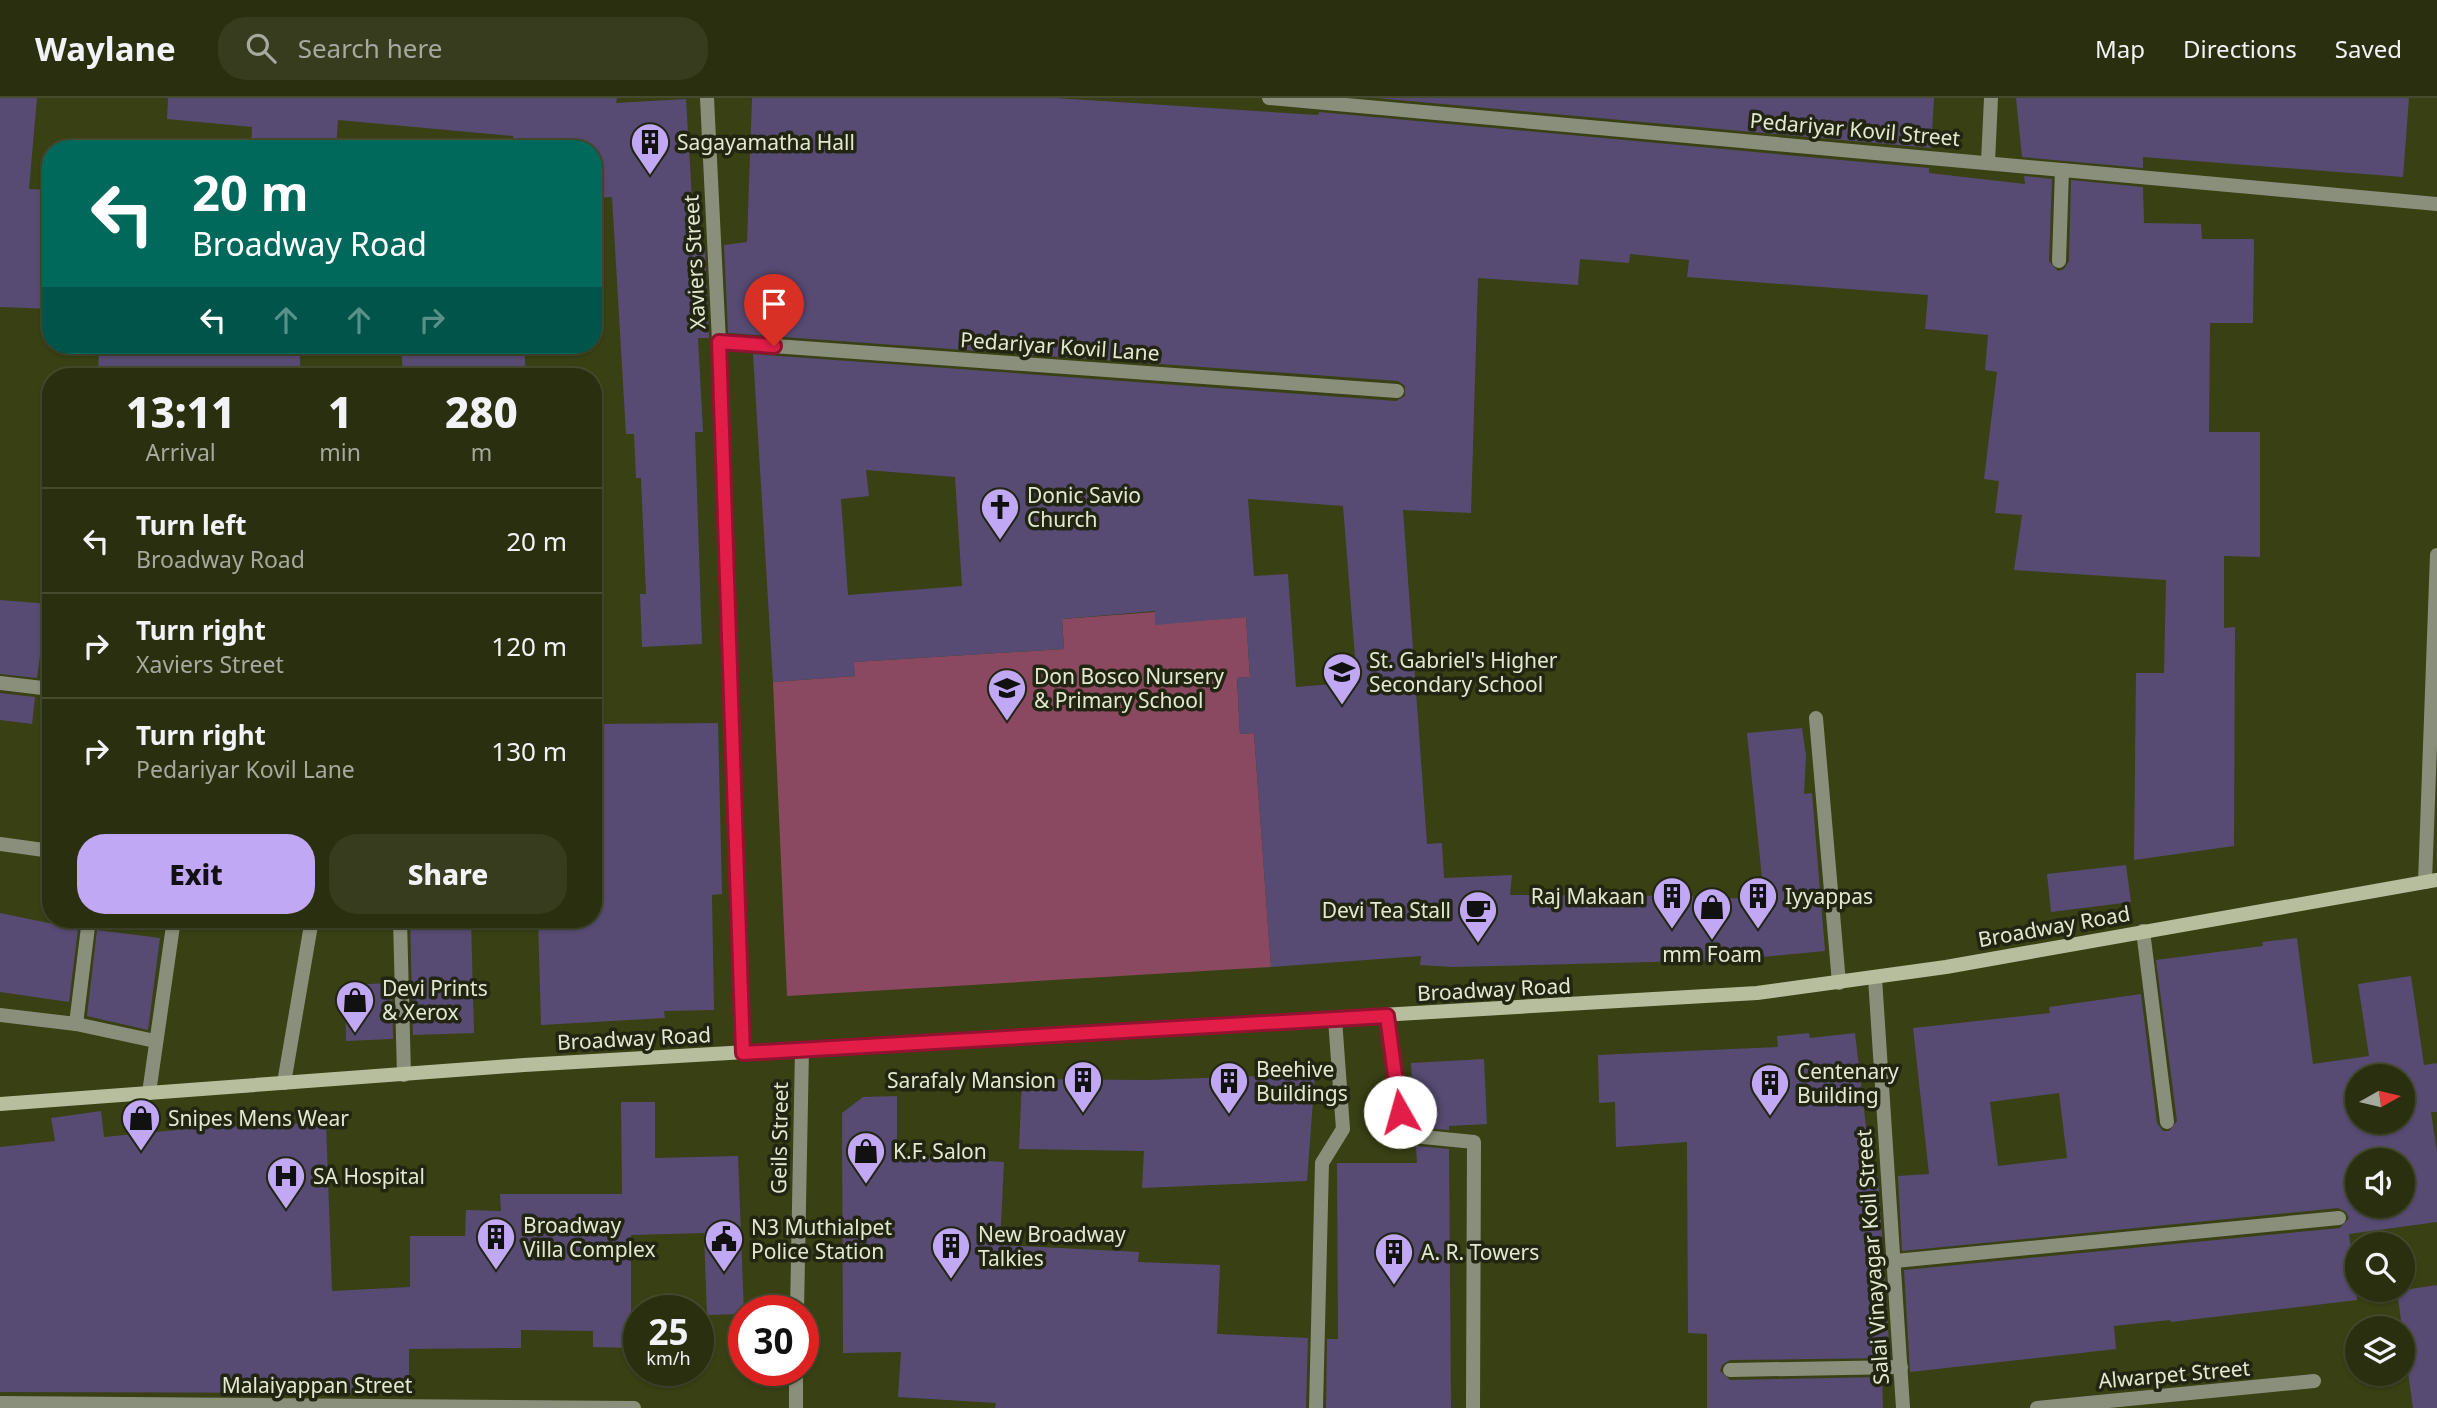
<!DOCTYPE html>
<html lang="en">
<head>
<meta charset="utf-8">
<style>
	body { margin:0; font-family:"Noto Sans",sans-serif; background:#363c1d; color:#f1f3f6; height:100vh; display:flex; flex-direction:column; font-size:26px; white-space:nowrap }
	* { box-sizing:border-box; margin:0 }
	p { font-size:23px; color:#a5a99e }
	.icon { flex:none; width:38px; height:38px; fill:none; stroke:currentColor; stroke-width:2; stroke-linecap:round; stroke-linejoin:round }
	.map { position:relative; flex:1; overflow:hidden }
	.details { position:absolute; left:42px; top:270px; width:560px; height:560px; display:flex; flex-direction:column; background:#2a300f; border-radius:28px; box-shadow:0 2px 5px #0004,0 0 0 2px #464b2f }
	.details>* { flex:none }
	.hud { position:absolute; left:42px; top:42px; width:560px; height:214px; border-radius:28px; box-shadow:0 2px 5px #0004,0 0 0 2px #464b2f; background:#00695c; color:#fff; overflow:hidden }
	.needle { width:46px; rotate:82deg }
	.buttons { position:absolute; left:2345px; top:966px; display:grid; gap:14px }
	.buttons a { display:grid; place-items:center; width:70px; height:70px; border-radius:50%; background:#2a300f; box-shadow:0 2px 5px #0004,0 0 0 2px #464b2f; font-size:35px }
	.speed { position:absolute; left:623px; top:1197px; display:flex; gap:14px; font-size:35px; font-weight:700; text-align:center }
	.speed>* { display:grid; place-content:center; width:91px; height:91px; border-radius:50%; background:#2a300f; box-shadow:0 2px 5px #0004,0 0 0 2px #464b2f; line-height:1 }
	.speed small { font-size:18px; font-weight:400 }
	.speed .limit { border:10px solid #d22; background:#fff; color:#111 }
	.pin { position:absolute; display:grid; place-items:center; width:60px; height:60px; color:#fff; margin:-72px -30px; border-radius:50% 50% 50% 0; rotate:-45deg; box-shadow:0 0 7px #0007 }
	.pin .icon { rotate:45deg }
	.me { position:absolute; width:77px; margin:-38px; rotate:353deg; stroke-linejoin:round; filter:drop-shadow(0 0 5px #0008) }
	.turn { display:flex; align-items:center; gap:24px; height:147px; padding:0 35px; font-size:32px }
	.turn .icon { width:91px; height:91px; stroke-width:2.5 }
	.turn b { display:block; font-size:49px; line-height:60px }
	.lanes { display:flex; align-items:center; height:66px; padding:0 35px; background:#0003; justify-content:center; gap:35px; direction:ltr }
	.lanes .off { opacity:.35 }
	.eta { display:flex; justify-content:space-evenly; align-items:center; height:119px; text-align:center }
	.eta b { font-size:42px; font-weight:800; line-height:49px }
	.primary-button { display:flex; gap:14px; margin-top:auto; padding:14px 35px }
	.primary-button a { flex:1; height:80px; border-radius:28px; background:#c0a8f4; color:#111; font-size:28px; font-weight:800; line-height:80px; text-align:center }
	.primary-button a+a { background:#363c1d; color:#f1f3f6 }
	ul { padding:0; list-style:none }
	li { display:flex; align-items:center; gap:21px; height:105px; padding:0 35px; border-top:2px solid #464b2f }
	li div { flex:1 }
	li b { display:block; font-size:26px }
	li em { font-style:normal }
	header { display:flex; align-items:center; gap:42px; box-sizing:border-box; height:98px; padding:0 35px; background:#2a300f; border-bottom:2px solid #464b2f }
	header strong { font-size:33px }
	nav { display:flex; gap:38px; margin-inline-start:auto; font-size:24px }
	.search { width:490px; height:63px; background:#363c1d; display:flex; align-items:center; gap:18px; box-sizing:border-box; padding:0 24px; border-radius:28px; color:#a5a99e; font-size:26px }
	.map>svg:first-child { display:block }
	.green { fill:#8b4961 }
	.building { fill:#574b73; fill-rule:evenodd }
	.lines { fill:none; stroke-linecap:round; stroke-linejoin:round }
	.lane { stroke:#8a8f7b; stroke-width:14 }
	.street { stroke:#8a8f7b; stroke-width:14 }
	.secondary { stroke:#b6be9e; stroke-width:14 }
	.route-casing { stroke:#92132f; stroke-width:18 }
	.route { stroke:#e11d48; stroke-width:12 }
	.labels { text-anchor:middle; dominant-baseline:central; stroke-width:7; stroke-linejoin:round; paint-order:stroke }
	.street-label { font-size:21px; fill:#e3e9d0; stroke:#212512 }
	.poi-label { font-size:21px; fill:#e3e9d0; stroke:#212512; text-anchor:start }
</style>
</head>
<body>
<header>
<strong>Waylane</strong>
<div class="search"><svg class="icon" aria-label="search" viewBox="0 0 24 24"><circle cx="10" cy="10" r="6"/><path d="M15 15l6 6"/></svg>Search here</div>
<nav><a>Map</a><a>Directions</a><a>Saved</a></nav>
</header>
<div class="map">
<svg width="2437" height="1310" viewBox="0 0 2437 1310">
	<rect width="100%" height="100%" fill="#384014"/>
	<path class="green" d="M 1155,514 L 1155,526 L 1246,519 L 1250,579 L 1237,580 L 1240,636 L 1254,635 L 1271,869 L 787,898 L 773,584 L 855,578 L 853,564 L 1064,551 L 1062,521 Z"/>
	<g class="building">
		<path d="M 0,0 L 37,0 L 29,91 L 51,92 L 51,211 L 0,209 Z"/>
		<path d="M 168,0 L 617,0 L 616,5 L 686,1 L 695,151 L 705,150 L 709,240 L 698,240 L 703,334 L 695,334 L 702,546 L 642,549 L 640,496 L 646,496 L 641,380 L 636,380 L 634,336 L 626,336 L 612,99 L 593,100 L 593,51 L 514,51 L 513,38 L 338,22 L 336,51 L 251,51 L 252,29 L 167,21 Z"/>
		<path d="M 752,0 L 1056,0 L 1318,17 L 1319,14 L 1929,70 L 1929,75 L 2025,86 L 2024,78 L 2052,81 L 2049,163 L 2058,173 L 2064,171 L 2069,163 L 2071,82 L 2143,89 L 2144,125 L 2201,126 L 2202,141 L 2254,141 L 2253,225 L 2210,225 L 2209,334 L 2260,334 L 2260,459 L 2224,458 L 2224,530 L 2235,529 L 2234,748 L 2134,762 L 2136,575 L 2164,575 L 2166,482 L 2014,472 L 2022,417 L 1995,415 L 1999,383 L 1984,381 L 1997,274 L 1985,272 L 1988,237 L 1925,231 L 1928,197 L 1687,179 L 1689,162 L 1630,156 L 1629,165 L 1580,161 L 1578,187 L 1478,180 L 1471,415 L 1403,412 L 1427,746 L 1442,745 L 1444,780 L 1512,777 L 1510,797 L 1693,798 L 1693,802 L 1764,799 L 1747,635 L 1802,630 L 1806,658 L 1804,696 L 1812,695 L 1825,853 L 1730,862 L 1453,869 L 1420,867 L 1421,858 L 1271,869 L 1254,635 L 1240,636 L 1237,580 L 1250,579 L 1246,519 L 1155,527 L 1155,513 L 1062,521 L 1064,551 L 854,564 L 855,578 L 773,584 L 753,256 L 1396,303 L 1405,298 L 1405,288 L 1398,283 L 728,235 L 724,147 L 747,144 ZM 866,372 L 955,379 L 962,488 L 848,497 L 841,401 L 869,398 ZM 1248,401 L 1343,408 L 1357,584 L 1296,589 L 1288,476 L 1254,478 Z"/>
		<path d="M 1376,0 L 1934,0 L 1931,50 Z"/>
		<path d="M 2016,0 L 2409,0 L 2403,79 L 2143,59 L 2143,70 L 2022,59 Z"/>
		<path d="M 99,247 L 299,247 L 301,278 L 98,278 Z"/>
		<path d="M 401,247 L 524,247 L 526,278 L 403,278 Z"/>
		<path d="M 0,502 L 51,506 L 51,559 L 40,558 L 37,580 L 0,576 Z"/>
		<path d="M 0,595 L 35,599 L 32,626 L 0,622 Z"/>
		<path d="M 718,625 L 722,796 L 712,797 L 714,912 L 664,913 L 665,920 L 541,927 L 538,821 L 593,821 L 593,626 Z"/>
		<path d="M 2126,767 L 2131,804 L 2051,814 L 2047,776 Z"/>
		<path d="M 0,815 L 78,831 L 69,904 L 0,894 Z"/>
		<path d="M 410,821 L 471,821 L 474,935 L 413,937 Z"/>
		<path d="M 97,832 L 160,840 L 148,932 L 87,918 Z"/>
		<path d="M 2297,840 L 2313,966 L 2369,958 L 2358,886 L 2411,878 L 2424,967 L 2437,965 L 2437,1014 L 2431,1014 L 2437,1054 L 2437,1124 L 2349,1136 L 2357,1202 L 2171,1224 L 2170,1222 L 2114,1228 L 2116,1251 L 1910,1274 L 1904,1172 L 2340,1130 L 2349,1120 L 2346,1114 L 2338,1110 L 1902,1153 L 1898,1078 L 1929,1076 L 1913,930 L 2050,915 L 2049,909 L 2141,896 L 2157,1025 L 2163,1033 L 2169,1033 L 2177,1023 L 2156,862 L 2263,848 L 2262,844 ZM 2357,978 L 2403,978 L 2403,1024 L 2357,1024 ZM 2059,995 L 2067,1060 L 1998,1068 L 1990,1004 ZM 2357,1062 L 2403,1062 L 2403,1108 L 2357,1108 Z"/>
		<path d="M 392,885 L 393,941 L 346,943 L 345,887 Z"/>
		<path d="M 1809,935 L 1810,940 L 1855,935 L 1872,1079 L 1878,1078 L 1890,1260 L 1730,1262 L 1722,1267 L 1720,1273 L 1730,1282 L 1882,1279 L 1883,1310 L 1707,1310 L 1707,1236 L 1688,1235 L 1687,1044 L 1616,1049 L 1615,1004 L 1599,1005 L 1598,957 L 1778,949 L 1777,938 Z"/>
		<path d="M 1484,961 L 1487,1026 L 1449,1028 L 1449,1032 L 1415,1029 L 1411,965 Z"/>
		<path d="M 1315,976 L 1307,1083 L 1142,1090 L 1144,1053 L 1019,1051 L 1022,981 L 1149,982 Z"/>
		<path d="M 897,998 L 897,1058 L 1004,1064 L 1000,1147 L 1139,1154 L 1138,1164 L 1220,1167 L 1217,1236 L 1308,1240 L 1306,1310 L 995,1310 L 996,1305 L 898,1299 L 901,1254 L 843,1255 L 842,1015 L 863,999 Z"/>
		<path d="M 621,1004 L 655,1004 L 655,1060 L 738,1058 L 744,1216 L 707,1217 L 704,1135 L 631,1137 L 631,1250 L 593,1249 L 593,1233 L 521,1232 L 521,1250 L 409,1251 L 409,1291 L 354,1291 L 355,1295 L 0,1294 L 0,1049 L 55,1043 L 51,1020 L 101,1013 L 104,1039 L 187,1031 L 326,1024 L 332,1193 L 410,1189 L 410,1138 L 465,1138 L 466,1112 L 501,1113 L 500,1096 L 622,1096 Z"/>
		<path d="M 1416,1048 L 1449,1051 L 1451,1310 L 1326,1310 L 1327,1241 L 1338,1241 L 1337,1065 L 1417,1065 Z"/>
		<path d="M 2437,1187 L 2437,1310 L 2413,1310 L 2397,1193 Z"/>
	</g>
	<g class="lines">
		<g class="lane">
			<path d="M 2143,833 L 2167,1024"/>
			<path d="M 1730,1272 L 1901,1269"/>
		</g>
		<g class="street">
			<path d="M 707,0 L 719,244 L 743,955"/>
			<path d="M 1269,0 L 2437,106"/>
			<path d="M 1988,64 L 1991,0"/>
			<path d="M 2059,163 L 2062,72"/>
			<path d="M 719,244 L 1397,293"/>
			<path d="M 0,585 L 51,591"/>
			<path d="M 1816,620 L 1839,885"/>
			<path d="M 0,746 L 51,753"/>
			<path d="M 2425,784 L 2437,457"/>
			<path d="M 400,821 L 404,977"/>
			<path d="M 1875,880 L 1903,1310"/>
			<path d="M 0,917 L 76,926 L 155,943"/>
			<path d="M 1387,918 L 1403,1037 L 1474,1044 L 1473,1310"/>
			<path d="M 76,926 L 89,821"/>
			<path d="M 284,985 L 312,821"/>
			<path d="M 149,995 L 174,821"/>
			<path d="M 1895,1163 L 2339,1120"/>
			<path d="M 797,1213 L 802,951"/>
			<path d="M 0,1305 L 634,1310"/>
			<path d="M 796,1310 L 796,1272"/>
			<path d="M 1316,1310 L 1322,1065 L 1343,1031 L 1335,921"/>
			<path d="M 2037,1310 L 2314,1283"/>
		</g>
		<path class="secondary" d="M 0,1006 L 524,967 L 1757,895 L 1946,869 L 2437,782"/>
	</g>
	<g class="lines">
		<g class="route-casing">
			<path id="route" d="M 774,248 L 719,244 L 743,955 L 1387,918 L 1400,1014"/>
		</g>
		<use href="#route" class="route"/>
	</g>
	<defs>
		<g id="building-pin" transform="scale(2.0125)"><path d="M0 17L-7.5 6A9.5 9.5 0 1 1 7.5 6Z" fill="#c0a8f4" stroke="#212512"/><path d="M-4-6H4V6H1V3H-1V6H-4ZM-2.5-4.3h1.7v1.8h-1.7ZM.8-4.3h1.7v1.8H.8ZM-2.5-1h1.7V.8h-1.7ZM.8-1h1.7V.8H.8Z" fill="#111"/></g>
		<g id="church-pin" transform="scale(2.0125)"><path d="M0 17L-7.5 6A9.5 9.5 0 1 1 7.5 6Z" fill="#c0a8f4" stroke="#212512"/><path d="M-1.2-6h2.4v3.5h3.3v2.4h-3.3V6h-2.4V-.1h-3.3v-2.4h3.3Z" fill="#111"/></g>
		<g id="school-pin" transform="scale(2.0125)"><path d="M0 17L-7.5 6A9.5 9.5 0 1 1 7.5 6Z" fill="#c0a8f4" stroke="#212512"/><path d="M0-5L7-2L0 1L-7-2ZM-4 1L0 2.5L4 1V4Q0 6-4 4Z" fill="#111"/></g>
		<g id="shop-pin" transform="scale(2.0125)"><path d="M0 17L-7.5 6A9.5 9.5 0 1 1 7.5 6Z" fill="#c0a8f4" stroke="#212512"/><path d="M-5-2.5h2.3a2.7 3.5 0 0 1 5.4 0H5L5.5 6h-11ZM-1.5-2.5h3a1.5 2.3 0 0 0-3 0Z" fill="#111"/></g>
		<g id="cafe-pin" transform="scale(2.0125)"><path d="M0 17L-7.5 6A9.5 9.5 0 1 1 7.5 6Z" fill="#c0a8f4" stroke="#212512"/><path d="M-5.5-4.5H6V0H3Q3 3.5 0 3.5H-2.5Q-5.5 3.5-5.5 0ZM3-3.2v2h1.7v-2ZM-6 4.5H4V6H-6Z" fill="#111"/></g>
		<g id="hospital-pin" transform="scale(2.0125)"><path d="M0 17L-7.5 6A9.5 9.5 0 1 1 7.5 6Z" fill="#c0a8f4" stroke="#212512"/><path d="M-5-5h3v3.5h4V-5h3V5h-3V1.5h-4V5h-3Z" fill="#111"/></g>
		<g id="civic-pin" transform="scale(2.0125)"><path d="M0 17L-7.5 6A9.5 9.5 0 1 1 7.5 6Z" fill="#c0a8f4" stroke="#212512"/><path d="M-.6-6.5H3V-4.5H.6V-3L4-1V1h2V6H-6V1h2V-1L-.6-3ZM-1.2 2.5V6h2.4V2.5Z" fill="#111"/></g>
	</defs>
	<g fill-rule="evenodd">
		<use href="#building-pin" x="650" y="44"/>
		<use href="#church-pin" x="1000" y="409"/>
		<use href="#school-pin" x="1342" y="574"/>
		<use href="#school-pin" x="1007" y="590"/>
		<use href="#building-pin" x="1672" y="798"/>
		<use href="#building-pin" x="1758" y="798"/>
		<use href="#shop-pin" x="1712" y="809"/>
		<use href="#cafe-pin" x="1478" y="812"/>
		<use href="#shop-pin" x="355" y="902"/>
		<use href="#building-pin" x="1083" y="982"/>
		<use href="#building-pin" x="1229" y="983"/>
		<use href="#building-pin" x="1770" y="985"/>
		<use href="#shop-pin" x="141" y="1020"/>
		<use href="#shop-pin" x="866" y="1053"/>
		<use href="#hospital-pin" x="286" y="1078"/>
		<use href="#building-pin" x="496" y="1139"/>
		<use href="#civic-pin" x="724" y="1141"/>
		<use href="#building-pin" x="951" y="1148"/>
		<use href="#building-pin" x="1394" y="1154"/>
	</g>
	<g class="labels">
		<g class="street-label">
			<text transform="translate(1855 31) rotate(5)">Pedariyar Kovil Street</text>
			<text transform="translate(694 164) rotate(-93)">Xaviers Street</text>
			<text transform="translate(1060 248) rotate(4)">Pedariyar Kovil Lane</text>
			<text transform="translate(2054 828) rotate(-10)">Broadway Road</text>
			<text transform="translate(1494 891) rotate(-3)">Broadway Road</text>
			<text transform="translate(634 940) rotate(-3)">Broadway Road</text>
			<text transform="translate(779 1040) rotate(-89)">Geils Street</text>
			<text transform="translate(1872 1159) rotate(-94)">Salai Vinayagar Koil Street</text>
			<text transform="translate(2174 1276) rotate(-5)">Alwarpet Street</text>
			<text x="317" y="1287">Malaiyappan Street</text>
		</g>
		<g class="poi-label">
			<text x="677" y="44">Sagayamatha Hall</text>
			<text x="1027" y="397">Donic Savio<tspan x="1027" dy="24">Church</tspan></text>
			<text x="1369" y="562">St. Gabriel's Higher<tspan x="1369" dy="24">Secondary School</tspan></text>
			<text x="1034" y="578">Don Bosco Nursery<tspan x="1034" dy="24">&amp; Primary School</tspan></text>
			<text x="1645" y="798" text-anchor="end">Raj Makaan</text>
			<text x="1785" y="798">Iyyappas</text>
			<text x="1451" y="812" text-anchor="end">Devi Tea Stall</text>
			<text x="1712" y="856" text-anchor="middle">mm Foam</text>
			<text x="382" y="890">Devi Prints<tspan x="382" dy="24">&amp; Xerox</tspan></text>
			<text x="1256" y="971">Beehive<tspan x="1256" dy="24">Buildings</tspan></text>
			<text x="1797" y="973">Centenary<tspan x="1797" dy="24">Building</tspan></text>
			<text x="1056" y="982" text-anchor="end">Sarafaly Mansion</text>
			<text x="168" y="1020">Snipes Mens Wear</text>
			<text x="893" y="1053">K.F. Salon</text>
			<text x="313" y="1078">SA Hospital</text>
			<text x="523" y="1127">Broadway<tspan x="523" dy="24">Villa Complex</tspan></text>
			<text x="751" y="1129">N3 Muthialpet<tspan x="751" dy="24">Police Station</tspan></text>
			<text x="978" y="1136">New Broadway<tspan x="978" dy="24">Talkies</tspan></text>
			<text x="1421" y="1154">A. R. Towers</text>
		</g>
	</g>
</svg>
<div class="buttons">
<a><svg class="needle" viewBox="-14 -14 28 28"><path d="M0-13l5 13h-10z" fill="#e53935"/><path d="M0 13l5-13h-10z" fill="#a5a99e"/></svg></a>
<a><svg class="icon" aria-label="sound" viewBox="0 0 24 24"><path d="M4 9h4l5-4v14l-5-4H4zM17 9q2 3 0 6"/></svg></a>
<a><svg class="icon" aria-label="search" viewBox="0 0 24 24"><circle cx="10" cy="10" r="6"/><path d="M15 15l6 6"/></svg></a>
<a><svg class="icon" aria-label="layers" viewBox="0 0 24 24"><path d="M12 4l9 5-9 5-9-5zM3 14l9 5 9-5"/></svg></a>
</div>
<div class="speed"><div>25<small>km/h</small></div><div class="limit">30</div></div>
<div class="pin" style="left:774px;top:248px;background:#d93025"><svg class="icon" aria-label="arrive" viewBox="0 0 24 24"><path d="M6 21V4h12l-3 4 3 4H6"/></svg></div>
<svg class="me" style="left:1400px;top:1014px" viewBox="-20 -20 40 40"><circle r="19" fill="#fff"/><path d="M0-13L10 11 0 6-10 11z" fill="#e11d48"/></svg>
<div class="hud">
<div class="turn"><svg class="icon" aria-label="left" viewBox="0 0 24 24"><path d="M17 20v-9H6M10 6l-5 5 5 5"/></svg><div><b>20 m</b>Broadway Road</div></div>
<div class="lanes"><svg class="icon" aria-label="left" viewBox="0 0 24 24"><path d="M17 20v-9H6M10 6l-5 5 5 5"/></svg><svg class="icon off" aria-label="ahead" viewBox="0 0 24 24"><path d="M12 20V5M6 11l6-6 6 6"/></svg><svg class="icon off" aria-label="ahead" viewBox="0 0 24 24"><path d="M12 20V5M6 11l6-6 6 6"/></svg><svg class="icon off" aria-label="right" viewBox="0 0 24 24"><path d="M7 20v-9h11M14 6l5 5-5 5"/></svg></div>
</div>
<section class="details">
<div class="eta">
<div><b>13:11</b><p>Arrival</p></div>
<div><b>1</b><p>min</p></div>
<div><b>280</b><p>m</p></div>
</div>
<ul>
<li><svg class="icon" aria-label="left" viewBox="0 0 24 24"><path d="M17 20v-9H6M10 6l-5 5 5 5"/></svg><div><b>Turn left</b><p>Broadway Road</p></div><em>20 m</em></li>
<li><svg class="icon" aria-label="right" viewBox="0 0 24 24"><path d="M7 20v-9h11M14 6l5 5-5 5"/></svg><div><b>Turn right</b><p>Xaviers Street</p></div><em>120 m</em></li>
<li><svg class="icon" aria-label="right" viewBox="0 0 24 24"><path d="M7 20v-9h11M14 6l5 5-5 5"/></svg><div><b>Turn right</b><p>Pedariyar Kovil Lane</p></div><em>130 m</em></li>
</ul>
<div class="primary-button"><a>Exit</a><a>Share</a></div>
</section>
</div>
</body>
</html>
